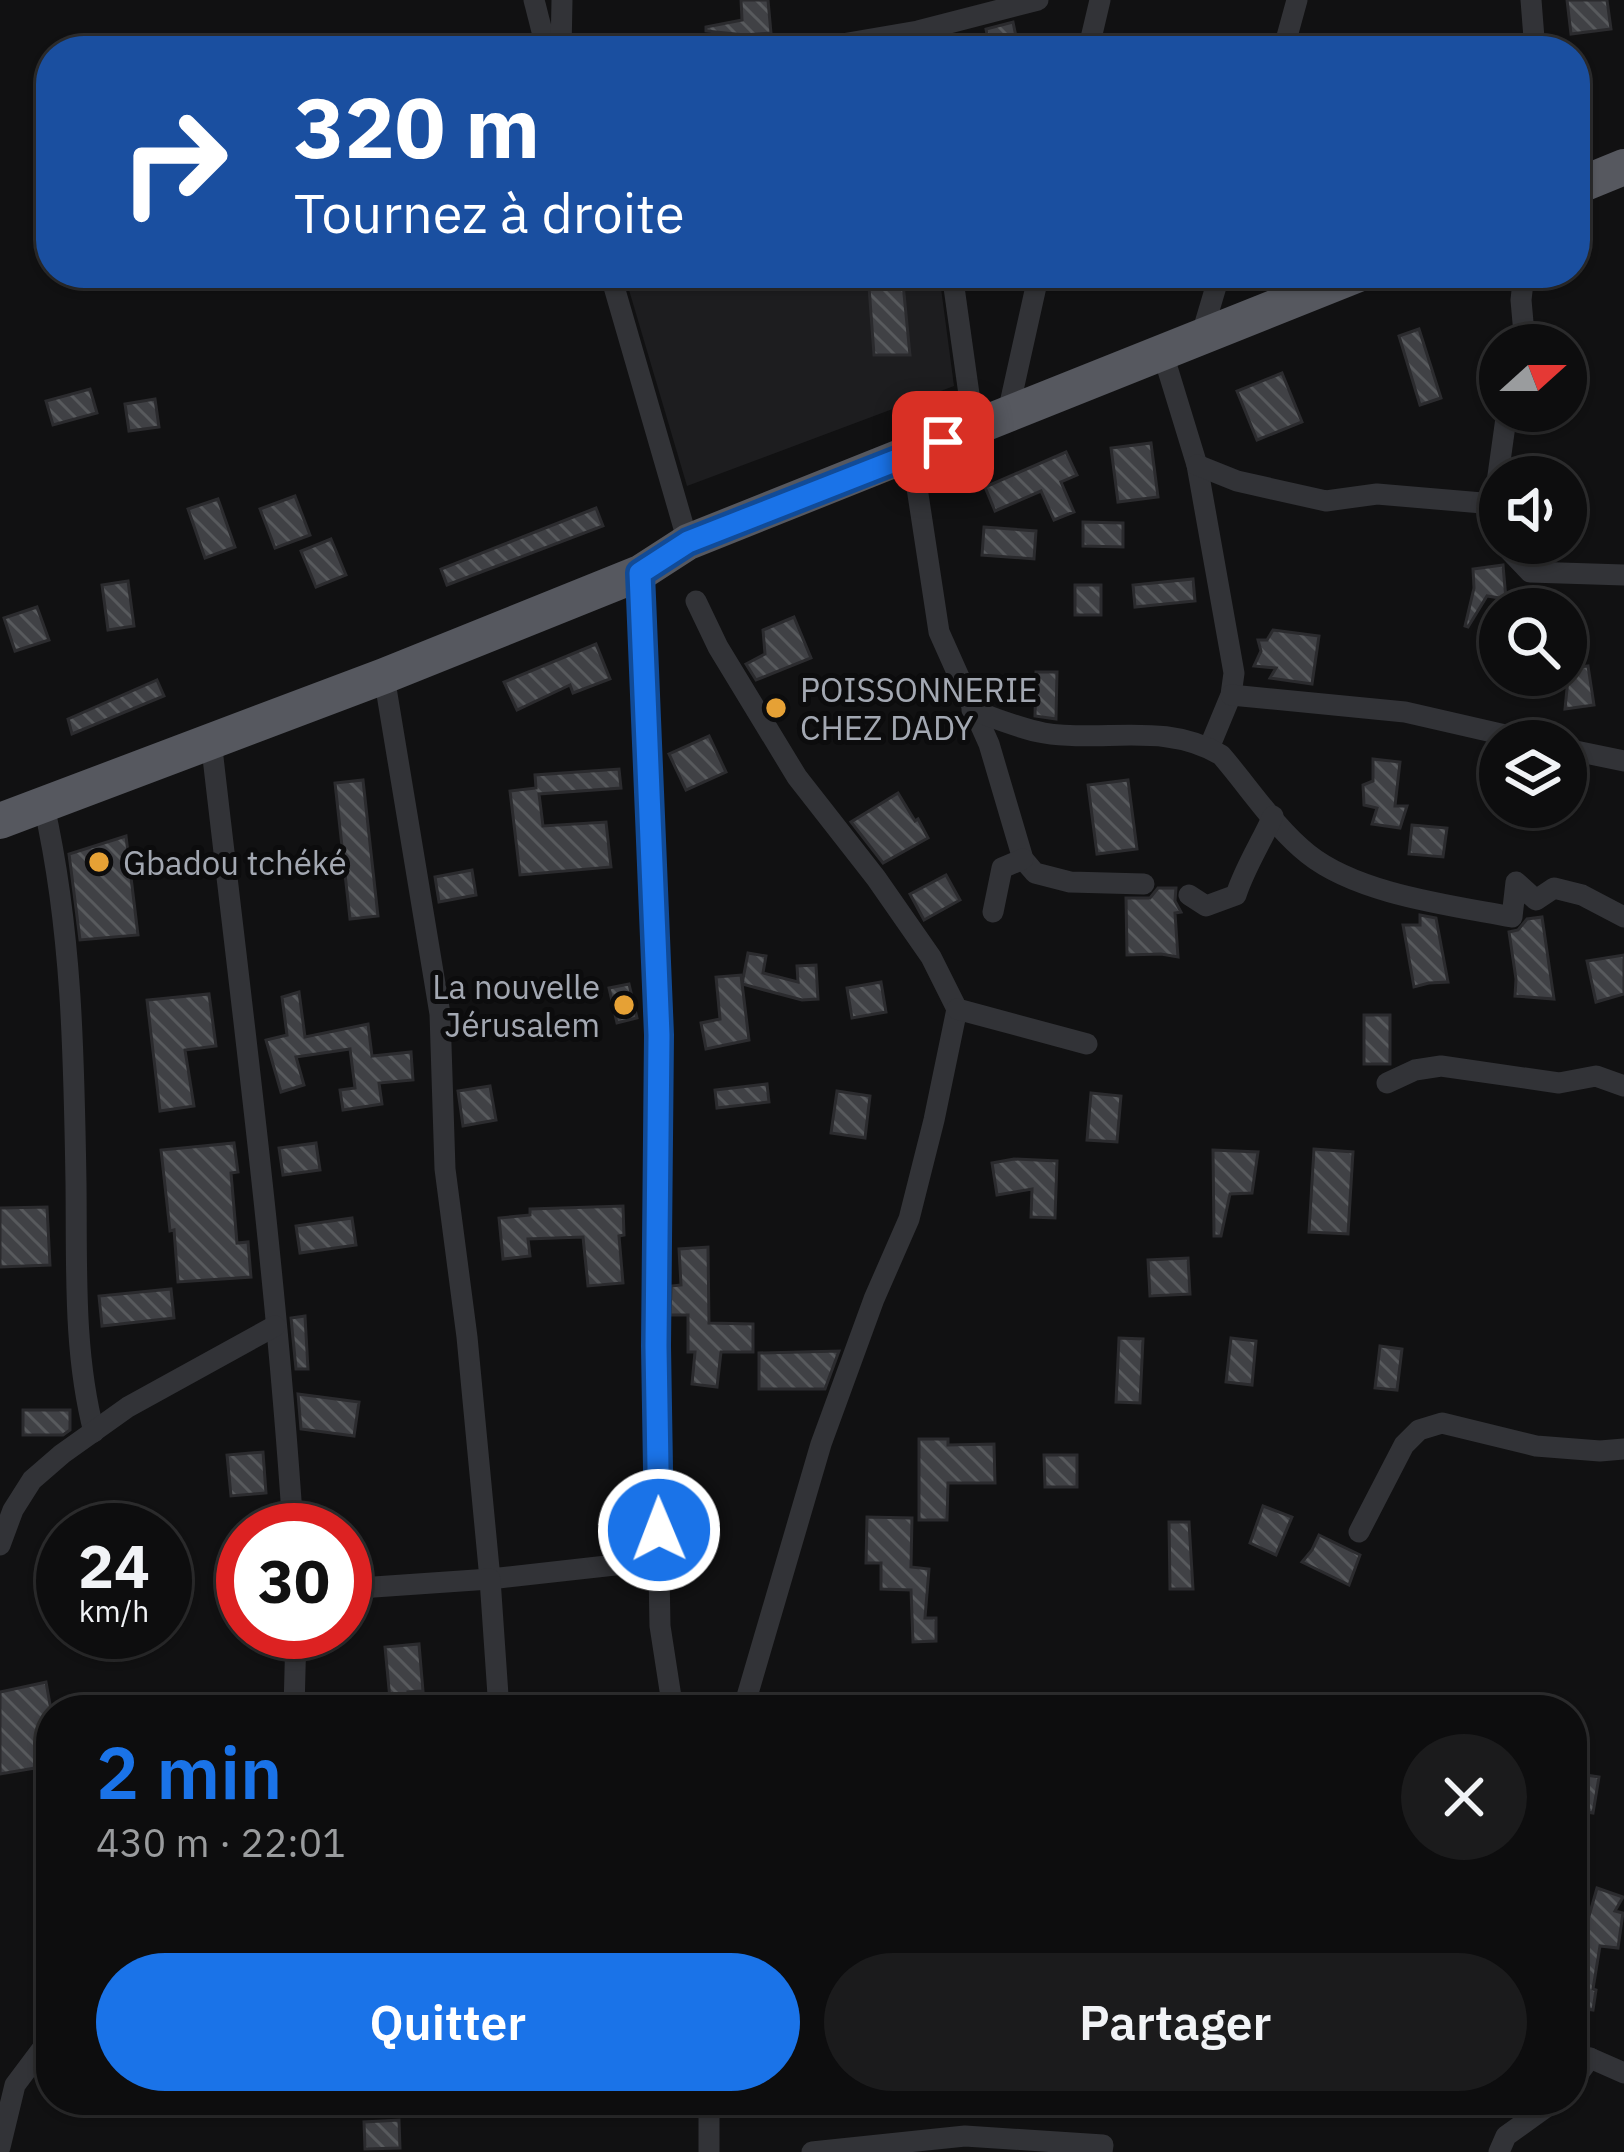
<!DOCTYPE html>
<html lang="fr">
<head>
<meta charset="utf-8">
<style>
	body { margin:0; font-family:"IBM Plex Sans",sans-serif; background:#1b1b1c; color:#f1f3f6; height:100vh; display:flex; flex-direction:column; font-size:45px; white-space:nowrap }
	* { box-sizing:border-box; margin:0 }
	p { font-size:39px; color:#9a9c9e }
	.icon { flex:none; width:66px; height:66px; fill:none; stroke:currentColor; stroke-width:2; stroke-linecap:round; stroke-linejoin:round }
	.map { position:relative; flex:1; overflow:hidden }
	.details { position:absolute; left:36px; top:1695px; width:1551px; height:420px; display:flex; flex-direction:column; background:#0d0d0e; border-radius:48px; box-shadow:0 3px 9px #0004,0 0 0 3px #2d2d2e }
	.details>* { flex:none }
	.guide { position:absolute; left:36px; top:36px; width:1554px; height:252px; border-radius:48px; box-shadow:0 3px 9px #0004,0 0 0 3px #2d2d2e; background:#1a4fa0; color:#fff; overflow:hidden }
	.needle { width:78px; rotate:69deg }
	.fabs { position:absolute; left:1479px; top:324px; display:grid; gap:24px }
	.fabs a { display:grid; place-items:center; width:108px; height:108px; border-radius:50%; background:#0d0d0e; box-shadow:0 3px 9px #0004,0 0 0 3px #2d2d2e; font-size:60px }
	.speed { position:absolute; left:36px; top:1503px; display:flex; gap:24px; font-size:60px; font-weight:700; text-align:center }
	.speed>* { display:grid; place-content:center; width:156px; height:156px; border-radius:50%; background:#0d0d0e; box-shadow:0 3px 9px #0004,0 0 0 3px #2d2d2e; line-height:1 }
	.speed small { font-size:30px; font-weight:400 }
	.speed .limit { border:18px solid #d22; background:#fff; color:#111 }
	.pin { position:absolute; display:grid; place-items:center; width:102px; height:102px; color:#fff; margin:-51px; border-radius:24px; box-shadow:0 6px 18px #0006 }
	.me { position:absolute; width:132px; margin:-66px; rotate:359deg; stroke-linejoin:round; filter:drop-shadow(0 0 9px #0008) }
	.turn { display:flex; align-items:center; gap:42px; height:252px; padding:0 60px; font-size:54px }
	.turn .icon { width:156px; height:156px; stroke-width:2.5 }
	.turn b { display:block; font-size:84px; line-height:102px }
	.round { display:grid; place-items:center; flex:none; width:126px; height:126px; border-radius:63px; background:#1b1b1c }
	.head { display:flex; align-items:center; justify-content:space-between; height:204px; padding:0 60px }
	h1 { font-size:72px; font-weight:600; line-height:90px; color:#1a73e8 }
	.action { display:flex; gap:24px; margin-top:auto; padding:24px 60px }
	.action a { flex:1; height:138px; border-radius:72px; background:#1a73e8; color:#fff; font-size:48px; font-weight:600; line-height:138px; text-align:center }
	.action a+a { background:#1b1b1c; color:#f1f3f6 }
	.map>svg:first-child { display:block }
	.built { fill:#1d1d1f }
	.building { fill:url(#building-back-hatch); stroke:#2b2b2e; stroke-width:3 }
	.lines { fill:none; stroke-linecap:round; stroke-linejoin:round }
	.minor { stroke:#323337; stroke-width:21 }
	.trunk { stroke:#56585f; stroke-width:36 }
	.route-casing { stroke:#114b97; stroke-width:30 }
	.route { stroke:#1a73e8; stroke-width:21 }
	.poi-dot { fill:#e6a135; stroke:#0c0c0d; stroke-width:4.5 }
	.labels { text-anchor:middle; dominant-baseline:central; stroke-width:10; stroke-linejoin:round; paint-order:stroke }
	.poi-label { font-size:33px; fill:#a3a8b2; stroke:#0c0c0d; text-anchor:start }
</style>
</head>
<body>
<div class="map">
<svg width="1624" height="2152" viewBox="0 0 1624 2152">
	<defs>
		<pattern id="building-back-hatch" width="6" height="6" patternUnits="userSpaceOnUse" patternTransform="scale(3)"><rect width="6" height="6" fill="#404145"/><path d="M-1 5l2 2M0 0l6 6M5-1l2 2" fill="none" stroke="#585a5d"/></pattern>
	</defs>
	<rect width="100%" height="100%" fill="#111112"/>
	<path class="built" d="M 624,273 L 939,273 L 954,386 L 687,486 Z"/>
	<g class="building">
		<path d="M 741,0 L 768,0 L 771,33 L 745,35 L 706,31 L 706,27 L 742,20 Z"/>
		<path d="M 1567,0 L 1607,0 L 1611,29 L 1571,34 Z"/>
		<path d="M 1013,22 L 1019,51 L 990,51 L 986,29 Z"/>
		<path d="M 868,273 L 902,273 L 910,355 L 874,355 Z"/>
		<path d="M 1419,329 L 1441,398 L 1420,405 L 1399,336 Z"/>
		<path d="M 1282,373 L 1302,422 L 1257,440 L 1237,391 Z"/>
		<path d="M 90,389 L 97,413 L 53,425 L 46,401 Z"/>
		<path d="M 155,399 L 159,427 L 129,431 L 125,404 Z"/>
		<path d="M 1151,443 L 1158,497 L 1118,502 L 1111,448 Z"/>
		<path d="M 1066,452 L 1077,475 L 1061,482 L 1074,512 L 1054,520 L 1041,491 L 995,511 L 985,487 Z"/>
		<path d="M 295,496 L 310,535 L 275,548 L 260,509 Z"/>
		<path d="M 218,499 L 235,547 L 205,558 L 188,509 Z"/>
		<path d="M 596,508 L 603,526 L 447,585 L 441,569 Z"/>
		<path d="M 1083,522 L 1123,523 L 1123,547 L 1083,546 Z"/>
		<path d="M 984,527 L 1036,531 L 1034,559 L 982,555 Z"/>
		<path d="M 331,539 L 346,575 L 316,587 L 301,551 Z"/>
		<path d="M 1503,565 L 1506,599 L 1487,596 L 1468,627 L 1465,626 L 1474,588 L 1473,569 Z"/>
		<path d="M 1193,579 L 1195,601 L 1135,607 L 1133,585 Z"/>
		<path d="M 128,581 L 134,626 L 108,630 L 102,585 Z"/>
		<rect x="1075" y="585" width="26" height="30"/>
		<path d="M 37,607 L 49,640 L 15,651 L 4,618 Z"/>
		<path d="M 794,617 L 811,658 L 756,680 L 746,664 L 765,654 L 763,630 Z"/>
		<path d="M 1273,630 L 1319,636 L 1312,684 L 1270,678 L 1276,668 L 1254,666 L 1261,651 L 1258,640 L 1267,640 Z"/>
		<path d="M 596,644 L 610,679 L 573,693 L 570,685 L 517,710 L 504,682 Z"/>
		<path d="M 1588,666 L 1594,705 L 1565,709 L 1569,668 Z"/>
		<path d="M 1036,672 L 1057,672 L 1056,719 L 1035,716 Z"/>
		<path d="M 157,680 L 164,696 L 72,734 L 68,719 Z"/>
		<path d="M 709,736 L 726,772 L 686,790 L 669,754 Z"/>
		<path d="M 1373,759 L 1400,762 L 1395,806 L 1407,806 L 1400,828 L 1372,824 L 1377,808 L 1364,805 L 1363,785 L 1373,781 Z"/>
		<path d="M 619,769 L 621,788 L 539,794 L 543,826 L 606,822 L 611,867 L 520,875 L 510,791 L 536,788 L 535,775 Z"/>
		<path d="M 363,780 L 378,916 L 350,919 L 335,783 Z"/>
		<path d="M 1128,780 L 1137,849 L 1097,854 L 1088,785 Z"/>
		<path d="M 898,793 L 915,821 L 918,819 L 928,838 L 883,863 L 851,822 Z"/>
		<path d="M 1412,825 L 1447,828 L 1443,857 L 1409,854 Z"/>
		<path d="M 126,836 L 138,935 L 80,940 L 69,854 Z"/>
		<path d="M 472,870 L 476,895 L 439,902 L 435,877 Z"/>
		<path d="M 946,875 L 960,900 L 924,920 L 910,894 Z"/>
		<path d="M 1158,888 L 1176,888 L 1175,901 L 1181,912 L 1175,913 L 1178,957 L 1161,954 L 1127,955 L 1126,898 L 1150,898 Z"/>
		<path d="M 1420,915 L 1436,918 L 1448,982 L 1429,983 L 1414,987 L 1403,925 L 1420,925 Z"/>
		<path d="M 1542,917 L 1554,999 L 1515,996 L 1516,979 L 1509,932 L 1518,930 L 1527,919 Z"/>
		<path d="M 748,953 L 766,956 L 763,973 L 798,982 L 797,966 L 816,965 L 818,999 L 802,1000 L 742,984 Z"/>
		<path d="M 1624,955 L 1624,994 L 1596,1002 L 1587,961 Z"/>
		<path d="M 741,975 L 749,1040 L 706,1049 L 701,1023 L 720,1019 L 716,977 Z"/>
		<path d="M 881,982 L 886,1012 L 852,1018 L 847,988 Z"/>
		<path d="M 629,984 L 637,1018 L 617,1023 L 609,988 Z"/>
		<path d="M 299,992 L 305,1037 L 368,1024 L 372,1056 L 411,1052 L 413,1080 L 379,1083 L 382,1104 L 343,1110 L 340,1090 L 355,1088 L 350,1049 L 296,1057 L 304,1085 L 281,1092 L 266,1040 L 287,1035 L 282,997 Z"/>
		<path d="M 209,994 L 216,1046 L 185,1050 L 194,1106 L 160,1111 L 147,1000 Z"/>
		<rect x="1364" y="1015" width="26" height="49"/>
		<path d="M 767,1084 L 769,1102 L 717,1108 L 715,1090 Z"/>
		<path d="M 490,1086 L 496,1120 L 463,1126 L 458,1091 Z"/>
		<path d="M 837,1091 L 870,1096 L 865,1138 L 831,1133 Z"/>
		<path d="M 1091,1093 L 1121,1096 L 1117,1142 L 1087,1140 Z"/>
		<path d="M 234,1143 L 238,1172 L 231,1173 L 237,1243 L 248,1242 L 251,1277 L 178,1282 L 174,1230 L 170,1231 L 161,1150 Z"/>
		<path d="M 316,1143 L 320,1170 L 283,1175 L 279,1148 Z"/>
		<path d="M 1314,1149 L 1353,1152 L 1348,1234 L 1309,1232 Z"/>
		<path d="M 1213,1150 L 1258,1152 L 1252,1193 L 1230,1194 L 1221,1236 L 1214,1236 Z"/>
		<path d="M 1014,1159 L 1057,1161 L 1055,1218 L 1031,1217 L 1032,1189 L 997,1195 L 992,1163 Z"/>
		<path d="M 623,1206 L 624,1235 L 619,1236 L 623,1283 L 588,1286 L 583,1237 L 528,1239 L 530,1256 L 503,1259 L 499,1218 L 530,1215 L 530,1209 Z"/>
		<path d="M 47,1207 L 50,1265 L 0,1267 L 0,1208 Z"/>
		<path d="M 352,1218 L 356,1245 L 300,1253 L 296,1226 Z"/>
		<path d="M 708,1247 L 709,1323 L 753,1324 L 753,1352 L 721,1352 L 717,1387 L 692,1384 L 695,1352 L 688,1352 L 688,1315 L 670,1315 L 671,1286 L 681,1285 L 679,1249 Z"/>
		<path d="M 1188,1258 L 1190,1294 L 1150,1296 L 1148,1260 Z"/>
		<path d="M 171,1289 L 174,1318 L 102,1326 L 99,1296 Z"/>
		<path d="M 305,1316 L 308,1369 L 296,1369 L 291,1318 Z"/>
		<path d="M 1119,1338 L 1143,1339 L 1140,1403 L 1116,1402 Z"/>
		<path d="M 1231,1338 L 1256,1341 L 1252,1385 L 1226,1382 Z"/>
		<path d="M 1380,1346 L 1402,1349 L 1397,1390 L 1375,1388 Z"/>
		<path d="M 839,1351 L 825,1389 L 759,1389 L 759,1353 Z"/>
		<path d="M 298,1394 L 359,1402 L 354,1436 L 301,1429 Z"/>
		<path d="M 23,1410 L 70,1410 L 70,1430 L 63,1435 L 23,1435 Z"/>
		<path d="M 919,1439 L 948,1439 L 948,1445 L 994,1444 L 995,1483 L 948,1483 L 947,1520 L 919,1520 Z"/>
		<path d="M 263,1452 L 266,1493 L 231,1496 L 227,1455 Z"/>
		<path d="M 1044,1455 L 1077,1455 L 1077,1487 L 1045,1487 Z"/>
		<path d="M 708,1501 L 714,1542 L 674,1547 L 673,1506 Z"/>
		<path d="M 1263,1506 L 1292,1517 L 1276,1555 L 1250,1543 Z"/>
		<path d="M 867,1517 L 912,1518 L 911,1567 L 929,1569 L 925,1618 L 936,1618 L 936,1641 L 913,1642 L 911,1590 L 881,1589 L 881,1563 L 866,1563 Z"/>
		<path d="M 1169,1522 L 1189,1522 L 1193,1589 L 1170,1589 Z"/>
		<path d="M 1319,1535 L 1360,1555 L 1349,1585 L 1302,1562 L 1312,1550 Z"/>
		<path d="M 419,1644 L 423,1691 L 408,1692 L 409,1710 L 391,1710 L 385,1647 Z"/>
		<path d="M 46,1682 L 51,1710 L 51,1768 L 36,1771 L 35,1768 L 0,1774 L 0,1692 Z"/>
		<path d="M 1574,1773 L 1599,1777 L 1593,1813 L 1572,1810 Z"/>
		<path d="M 1597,1888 L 1623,1897 L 1615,1911 L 1623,1913 L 1618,1948 L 1600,1946 L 1593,1989 L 1596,1990 L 1593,2010 L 1572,2007 L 1572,1928 L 1585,1930 Z"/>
		<path d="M 399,2120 L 400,2148 L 365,2149 L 364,2122 Z"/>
	</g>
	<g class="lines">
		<g class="minor">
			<path d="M 534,0 L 547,51"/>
			<path d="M 1531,0 L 1535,51"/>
			<path d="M 561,51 L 562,0"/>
			<path d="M 801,51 L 918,31 L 1038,0"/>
			<path d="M 1088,51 L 1100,0"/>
			<path d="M 1283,51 L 1297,0"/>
			<path d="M 610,273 L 688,542"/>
			<path d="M 952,273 L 974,430"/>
			<path d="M 1524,273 L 1521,300 L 1525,345"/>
			<path d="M 1201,337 L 1220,273"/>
			<path d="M 1163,354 L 1197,465 L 1234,673 L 1231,695 L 1209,748"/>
			<path d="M 1007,417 L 1039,273"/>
			<path d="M 912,455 L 939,632 L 989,744 L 1023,859 L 1035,873 L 1070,882 L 1144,884"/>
			<path d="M 1197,465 L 1237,481 L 1326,501 L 1377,494 L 1494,504 L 1500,513"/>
			<path d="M 1494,504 L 1507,411"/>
			<path d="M 1510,543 L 1510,551 L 1530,572 L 1624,575"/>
			<path d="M 640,573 L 659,1035 L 655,1346 L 660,1626 L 673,1710"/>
			<path d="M 696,601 L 718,647 L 797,777 L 876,878 L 931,957 L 957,1009 L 934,1120 L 909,1219 L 874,1299 L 821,1444 L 743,1710"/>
			<path d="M 384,676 L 440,1014 L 445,1169 L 467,1337 L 490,1579 L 660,1560"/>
			<path d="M 1231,695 L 1405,712 L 1531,741"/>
			<path d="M 972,710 C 995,718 1020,729 1044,733 C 1103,743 1165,721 1221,755 C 1248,786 1276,829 1308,854 C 1358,894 1449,905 1512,917 L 1516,882 L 1536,900 L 1554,888 L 1582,895 L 1624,917"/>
			<path d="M 211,740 C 241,1003 276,1266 293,1530"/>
			<path d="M 1566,749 L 1624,761"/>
			<path d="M 44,806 C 72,930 74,1056 76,1183 C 77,1265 73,1352 94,1432"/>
			<path d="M 1189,895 L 1206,906 L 1236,895 C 1245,867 1261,843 1273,816"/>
			<path d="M 993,912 L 1002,868 L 1023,859"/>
			<path d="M 957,1009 L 1087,1044"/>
			<path d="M 1387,1083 L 1415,1070 L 1441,1066 L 1559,1083 L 1596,1076 L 1624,1086"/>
			<path d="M 1359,1532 L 1404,1445 L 1419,1430 L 1442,1423 L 1536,1446 L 1600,1451 L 1624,1449"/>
			<path d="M 0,1545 L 13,1510 L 32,1480 L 62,1454 L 128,1407 L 275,1326"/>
			<path d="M 345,1589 L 490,1579 L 499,1710"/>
			<path d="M 294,1710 L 296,1632"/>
			<path d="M 1572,2059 L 1590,2058 L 1624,2073"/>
			<path d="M 1572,2082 L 1590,2058"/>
			<path d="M 709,2100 L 709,2152"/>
			<path d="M 0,2147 L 15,2085 L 51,2037"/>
			<path d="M 812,2152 L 965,2136 L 1103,2145 L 1102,2152"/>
			<path d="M 1499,2152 L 1506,2136 L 1556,2100"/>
		</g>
		<g class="trunk">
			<path d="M 1575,187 L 1624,167"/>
			<path d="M 0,821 L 384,676 L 640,573 L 688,542 L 1361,273"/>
		</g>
	</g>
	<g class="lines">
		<g class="route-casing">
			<path id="route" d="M 659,1530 L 656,1346 L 659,1035 L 640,573 L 688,542 L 943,442"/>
		</g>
		<use href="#route" class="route"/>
	</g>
	<g class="poi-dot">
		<circle cx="776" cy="708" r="12"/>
		<circle cx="99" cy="862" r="12"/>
		<circle cx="624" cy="1005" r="12"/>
	</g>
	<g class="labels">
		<g class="poi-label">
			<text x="800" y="689">POISSONNERIE<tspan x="800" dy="38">CHEZ DADY</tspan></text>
			<text x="123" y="862">Gbadou tchéké</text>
			<text x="600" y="986" text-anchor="end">La nouvelle<tspan x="600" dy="38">Jérusalem</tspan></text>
		</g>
	</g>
</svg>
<div class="fabs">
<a><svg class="needle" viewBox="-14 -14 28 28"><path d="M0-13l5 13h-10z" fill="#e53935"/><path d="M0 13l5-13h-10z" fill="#9a9c9e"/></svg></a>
<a><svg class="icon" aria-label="sound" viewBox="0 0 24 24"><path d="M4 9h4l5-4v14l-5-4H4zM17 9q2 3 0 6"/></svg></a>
<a><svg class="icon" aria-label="search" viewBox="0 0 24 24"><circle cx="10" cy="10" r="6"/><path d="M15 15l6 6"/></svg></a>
<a><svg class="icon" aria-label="layers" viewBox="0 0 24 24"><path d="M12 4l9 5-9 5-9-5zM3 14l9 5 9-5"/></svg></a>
</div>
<div class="speed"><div>24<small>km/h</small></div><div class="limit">30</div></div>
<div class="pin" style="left:943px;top:442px;background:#d93025"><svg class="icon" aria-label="arrive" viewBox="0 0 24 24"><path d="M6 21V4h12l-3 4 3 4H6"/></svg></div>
<svg class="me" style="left:659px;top:1530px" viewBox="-20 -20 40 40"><circle r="17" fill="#1a73e8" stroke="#fff" stroke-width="3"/><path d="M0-11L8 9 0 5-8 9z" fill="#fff"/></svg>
<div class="guide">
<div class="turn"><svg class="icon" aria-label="right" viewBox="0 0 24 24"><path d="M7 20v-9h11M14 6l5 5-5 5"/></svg><div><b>320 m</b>Tournez à droite</div></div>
</div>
<section class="details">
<div class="head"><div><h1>2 min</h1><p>430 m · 22:01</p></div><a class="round"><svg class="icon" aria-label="close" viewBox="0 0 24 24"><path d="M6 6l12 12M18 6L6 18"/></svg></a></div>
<div class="action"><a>Quitter</a><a>Partager</a></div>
</section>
</div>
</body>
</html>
